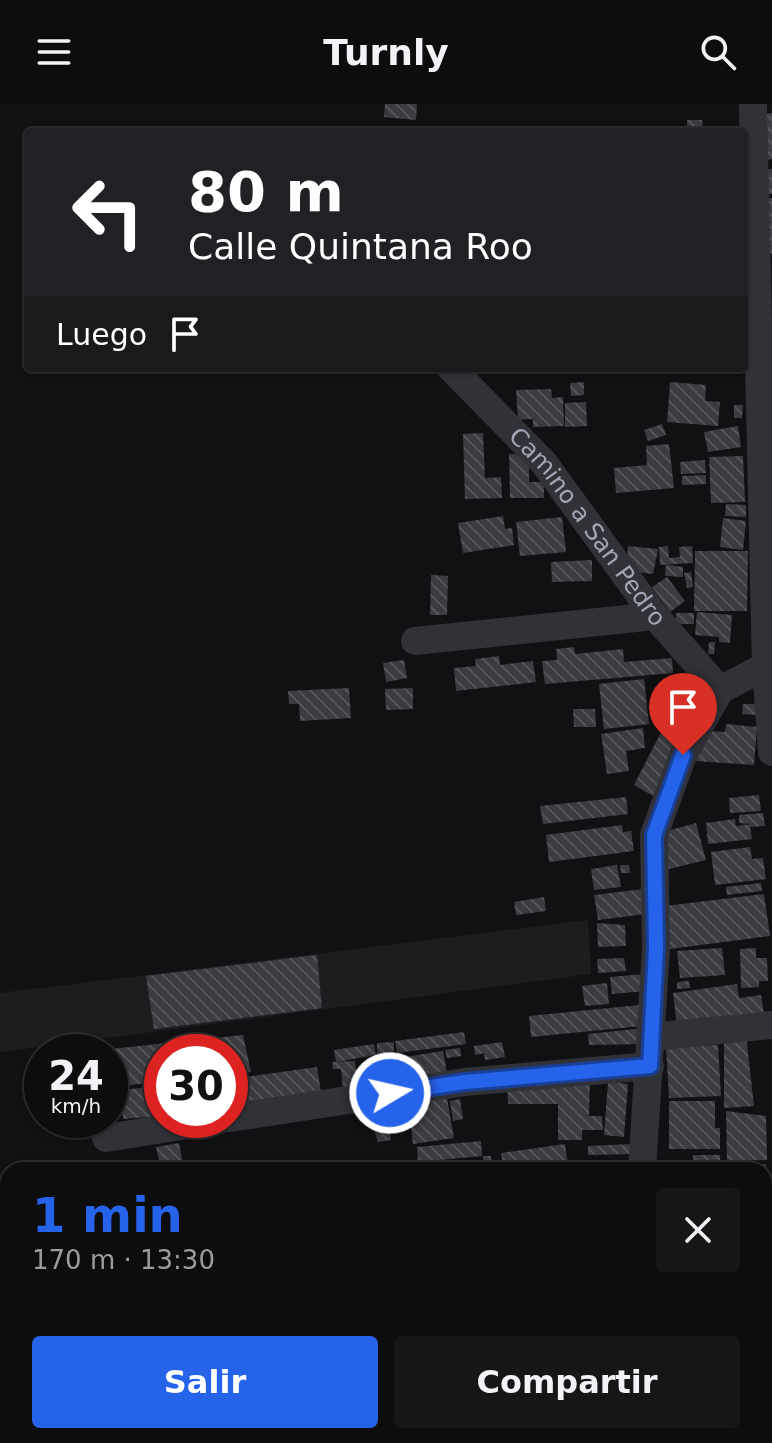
<!DOCTYPE html>
<html lang="es">
<head>
<meta charset="utf-8">
<style>
	body { margin:0; font-family:"DejaVu Sans",sans-serif; background:#161617; color:#f1f3f6; height:100vh; display:flex; flex-direction:column; font-size:30px; white-space:nowrap }
	* { box-sizing:border-box; margin:0 }
	p { font-size:26px; color:#9a9c9e }
	.icon { flex:none; width:44px; height:44px; fill:none; stroke:currentColor; stroke-width:2; stroke-linecap:round; stroke-linejoin:round }
	.map { position:relative; flex:1; overflow:hidden }
	.panel { position:absolute; left:0px; top:1058px; width:772px; height:282px; display:flex; flex-direction:column; background:#0d0d0e; border-radius:24px 24px 0 0; box-shadow:0 2px 6px #0004,0 0 0 2px #2d2d2e }
	.panel>* { flex:none }
	.banner { position:absolute; left:24px; top:24px; width:724px; height:244px; border-radius:8px; box-shadow:0 2px 6px #0004,0 0 0 2px #2d2d2e; background:#202124; color:#fff; overflow:hidden }
	.speed { position:absolute; left:24px; top:930px; display:flex; gap:16px; font-size:40px; font-weight:700; text-align:center }
	.speed>* { display:grid; place-content:center; width:104px; height:104px; border-radius:50%; background:#0d0d0e; box-shadow:0 2px 6px #0004,0 0 0 2px #2d2d2e; line-height:1 }
	.speed small { font-size:20px; font-weight:400 }
	.speed .limit { border:12px solid #d22; background:#fff; color:#111 }
	.pin { position:absolute; display:grid; place-items:center; width:68px; height:68px; color:#fff; margin:-82px -34px; border-radius:50% 50% 50% 0; rotate:-45deg; box-shadow:0 0 8px #0007 }
	.pin .icon { rotate:45deg }
	.me { position:absolute; width:88px; margin:-44px; rotate:81deg; stroke-linejoin:round; filter:drop-shadow(0 0 6px #0008) }
	.turn { display:flex; align-items:center; gap:28px; height:168px; padding:0 32px; font-size:36px }
	.turn .icon { width:104px; height:104px; stroke-width:2.5 }
	.turn b { display:block; font-size:56px; line-height:68px }
	.then { display:flex; align-items:center; height:76px; padding:0 32px; background:#0003; gap:16px; font-size:30px }
	.round { display:grid; place-items:center; flex:none; width:84px; height:84px; border-radius:8px; background:#161617 }
	.head { display:flex; align-items:center; justify-content:space-between; height:136px; padding:0 32px }
	h1 { font-size:48px; font-weight:700; line-height:60px; color:#2563eb }
	.cta { display:flex; gap:16px; margin-top:auto; padding:16px 32px }
	.cta a { flex:1; height:92px; border-radius:8px; background:#2563eb; color:#fff; font-size:32px; font-weight:700; line-height:92px; text-align:center }
	.cta a+a { background:#161617; color:#f1f3f6 }
	header { display:flex; justify-content:space-between; align-items:center; height:104px; padding:0 32px; background:#0d0d0e; font-size:36px; font-weight:700 }
	.map>svg:first-child { display:block }
	.built { fill:#1d1d20 }
	.building { fill:url(#building-back-hatch) }
	.lines { fill:none; stroke-linecap:round; stroke-linejoin:round }
	.street { stroke:#313238; stroke-width:28 }
	.route-casing { stroke:#184099; stroke-width:20 }
	.route { stroke:#2563eb; stroke-width:14 }
	.labels { text-anchor:middle; dominant-baseline:central; stroke-width:6; stroke-linejoin:round; paint-order:stroke }
	.street-label { font-size:24px; fill:#a1a7b5; stroke:#0c0c0e }
</style>
</head>
<body>
<header><svg class="icon" aria-label="menu" viewBox="0 0 24 24"><path d="M4 6h16M4 12h16M4 18h16"/></svg>Turnly<svg class="icon" aria-label="search" viewBox="0 0 24 24"><circle cx="10" cy="10" r="6"/><path d="M15 15l6 6"/></svg></header>
<div class="map">
<svg width="772" height="1339" viewBox="0 0 772 1339">
	<defs>
		<pattern id="building-back-hatch" width="6" height="6" patternUnits="userSpaceOnUse" patternTransform="scale(2)"><rect width="6" height="6" fill="#3a3c41"/><path d="M-1 5l2 2M0 0l6 6M5-1l2 2" fill="none" stroke="#53555a"/></pattern>
	</defs>
	<rect width="100%" height="100%" fill="#111113"/>
	<path class="built" d="M 588,816 L 591,870 L 0,948 L 0,889 Z"/>
	<g class="building">
		<path d="M 385,0 L 417,0 L 416,16 L 384,13 Z"/>
		<path d="M 772,9 L 772,55 L 762,57 L 757,11 Z"/>
		<path d="M 687,16 L 702,16 L 703,28 L 687,28 Z"/>
		<path d="M 772,65 L 772,90 L 760,91 L 757,67 Z"/>
		<path d="M 772,94 L 772,150 L 764,150 L 760,95 Z"/>
		<path d="M 584,278 L 584,291 L 571,292 L 570,279 Z"/>
		<path d="M 670,278 L 706,281 L 705,297 L 720,298 L 718,322 L 667,318 Z"/>
		<path d="M 551,285 L 552,294 L 563,293 L 564,322 L 533,323 L 533,315 L 518,316 L 516,286 Z"/>
		<path d="M 586,298 L 587,322 L 565,323 L 565,299 Z"/>
		<path d="M 734,301 L 743,301 L 742,314 L 734,314 Z"/>
		<path d="M 662,320 L 666,331 L 648,337 L 644,326 Z"/>
		<path d="M 738,322 L 741,343 L 708,348 L 704,328 Z"/>
		<path d="M 483,329 L 485,374 L 501,373 L 502,394 L 465,395 L 463,330 Z"/>
		<path d="M 669,340 L 674,384 L 616,389 L 614,364 L 647,361 L 646,342 Z"/>
		<path d="M 509,350 L 529,350 L 529,378 L 544,378 L 544,394 L 510,394 Z"/>
		<path d="M 743,352 L 745,398 L 711,399 L 709,353 Z"/>
		<path d="M 705,356 L 706,369 L 681,370 L 680,358 Z"/>
		<path d="M 706,371 L 706,380 L 682,381 L 682,372 Z"/>
		<path d="M 726,400 L 746,401 L 746,413 L 725,412 Z"/>
		<path d="M 503,412 L 505,425 L 512,424 L 514,441 L 463,449 L 458,419 Z"/>
		<path d="M 562,413 L 566,448 L 520,452 L 516,418 Z"/>
		<path d="M 723,414 L 746,417 L 743,446 L 720,443 Z"/>
		<path d="M 628,442 L 658,445 L 653,470 L 634,468 L 635,459 L 627,458 Z"/>
		<path d="M 668,442 L 669,454 L 680,453 L 679,443 L 692,442 L 693,459 L 660,461 L 659,443 Z"/>
		<path d="M 695,447 L 748,447 L 747,507 L 694,507 Z"/>
		<path d="M 592,456 L 592,477 L 552,478 L 551,458 Z"/>
		<path d="M 666,461 L 683,463 L 683,473 L 665,472 Z"/>
		<path d="M 691,468 L 693,483 L 687,484 L 684,469 Z"/>
		<path d="M 431,471 L 448,472 L 447,511 L 430,511 Z"/>
		<path d="M 667,473 L 685,497 L 670,508 L 652,483 Z"/>
		<path d="M 697,508 L 732,511 L 730,539 L 719,538 L 719,533 L 695,531 Z"/>
		<rect x="676" y="509" width="18" height="11"/>
		<path d="M 709,538 L 715,538 L 714,550 L 708,550 Z"/>
		<path d="M 574,543 L 575,550 L 623,545 L 624,558 L 672,554 L 673,569 L 545,580 L 542,557 L 557,556 L 556,545 Z"/>
		<path d="M 499,552 L 500,561 L 533,557 L 536,578 L 456,587 L 454,564 L 476,562 L 475,555 Z"/>
		<path d="M 404,556 L 407,574 L 386,578 L 383,559 Z"/>
		<path d="M 644,575 L 649,620 L 604,625 L 599,580 Z"/>
		<path d="M 349,584 L 351,614 L 300,617 L 299,600 L 289,600 L 288,587 Z"/>
		<path d="M 413,584 L 413,605 L 386,606 L 385,585 Z"/>
		<path d="M 743,600 L 758,600 L 757,611 L 742,610 Z"/>
		<path d="M 674,603 L 693,613 L 653,692 L 634,681 Z"/>
		<path d="M 573,605 L 595,605 L 596,623 L 574,623 Z"/>
		<path d="M 726,620 L 757,623 L 754,661 L 696,657 L 698,626 L 725,628 Z"/>
		<path d="M 643,624 L 645,644 L 626,647 L 629,667 L 607,670 L 601,630 Z"/>
		<path d="M 759,691 L 761,707 L 730,709 L 729,694 Z"/>
		<path d="M 626,693 L 628,710 L 543,720 L 540,702 Z"/>
		<path d="M 763,709 L 765,722 L 750,723 L 752,735 L 708,740 L 706,719 L 735,715 L 736,722 L 751,720 L 739,719 L 739,711 Z"/>
		<path d="M 696,719 L 706,756 L 665,766 L 656,730 Z"/>
		<path d="M 622,721 L 623,728 L 631,727 L 634,747 L 549,758 L 546,731 Z"/>
		<path d="M 750,743 L 752,755 L 763,754 L 766,775 L 715,781 L 711,748 Z"/>
		<path d="M 617,761 L 621,783 L 594,786 L 591,765 Z"/>
		<path d="M 620,761 L 629,761 L 630,769 L 621,769 Z"/>
		<path d="M 761,779 L 762,787 L 727,791 L 726,783 Z"/>
		<path d="M 643,785 L 646,810 L 598,816 L 594,791 Z"/>
		<path d="M 764,790 L 770,832 L 670,845 L 665,802 Z"/>
		<path d="M 544,793 L 546,807 L 516,811 L 514,798 Z"/>
		<path d="M 597,819 L 625,821 L 626,842 L 598,843 Z"/>
		<path d="M 722,844 L 725,871 L 680,874 L 677,847 Z"/>
		<path d="M 756,844 L 756,854 L 767,854 L 768,877 L 759,877 L 759,883 L 741,884 L 740,845 Z"/>
		<path d="M 317,851 L 322,904 L 154,925 L 146,872 Z"/>
		<path d="M 624,854 L 626,867 L 598,869 L 597,855 Z"/>
		<path d="M 645,870 L 646,887 L 612,890 L 610,873 Z"/>
		<path d="M 689,877 L 690,884 L 677,885 L 677,878 Z"/>
		<path d="M 607,879 L 609,900 L 585,902 L 582,882 Z"/>
		<path d="M 737,880 L 739,894 L 761,891 L 764,910 L 677,922 L 673,889 Z"/>
		<path d="M 640,901 L 642,922 L 531,933 L 529,912 Z"/>
		<path d="M 645,924 L 646,940 L 589,941 L 588,930 Z"/>
		<path d="M 464,928 L 466,940 L 397,949 L 395,937 Z"/>
		<path d="M 243,931 L 251,968 L 230,970 L 230,948 L 162,948 L 162,977 L 116,983 L 111,945 Z"/>
		<path d="M 746,931 L 754,1002 L 724,1004 L 724,933 Z"/>
		<path d="M 394,938 L 394,951 L 377,951 L 377,939 Z"/>
		<path d="M 502,938 L 505,953 L 485,956 L 484,949 L 475,951 L 474,942 Z"/>
		<path d="M 374,940 L 376,951 L 336,958 L 334,946 Z"/>
		<path d="M 718,941 L 721,992 L 669,994 L 666,943 Z"/>
		<path d="M 460,944 L 461,952 L 447,954 L 445,946 Z"/>
		<path d="M 443,947 L 448,974 L 378,979 L 377,957 Z"/>
		<path d="M 355,957 L 358,985 L 343,986 L 341,965 L 333,965 L 332,958 Z"/>
		<path d="M 317,963 L 321,988 L 230,1001 L 230,975 Z"/>
		<path d="M 507,978 L 590,978 L 589,1012 L 602,1012 L 603,1026 L 582,1026 L 582,1036 L 558,1036 L 558,1000 L 508,1000 Z"/>
		<path d="M 608,978 L 628,980 L 624,1033 L 604,1031 Z"/>
		<path d="M 162,982 L 162,1012 L 123,1015 L 120,986 Z"/>
		<path d="M 447,994 L 454,1034 L 413,1040 L 408,999 Z"/>
		<path d="M 460,995 L 463,1015 L 453,1017 L 450,997 Z"/>
		<path d="M 669,997 L 715,997 L 715,1024 L 720,1024 L 720,1045 L 669,1045 Z"/>
		<path d="M 726,1007 L 766,1012 L 767,1056 L 727,1057 Z"/>
		<path d="M 388,1015 L 391,1036 L 378,1038 L 371,1017 Z"/>
		<path d="M 481,1037 L 482,1052 L 418,1058 L 417,1043 Z"/>
		<path d="M 179,1039 L 184,1066 L 161,1066 L 156,1043 Z"/>
		<path d="M 565,1040 L 568,1062 L 504,1066 L 501,1049 Z"/>
		<path d="M 634,1040 L 634,1050 L 588,1051 L 588,1042 Z"/>
		<path d="M 693,1051 L 720,1051 L 721,1066 L 694,1066 Z"/>
		<path d="M 483,1052 L 491,1052 L 492,1064 L 483,1064 Z"/>
		<path d="M 464,1056 L 465,1066 L 439,1066 L 438,1058 Z"/>
		<path d="M 633,1057 L 633,1066 L 589,1066 L 589,1059 Z"/>
		<path d="M 766,1060 L 766,1066 L 753,1066 L 753,1061 Z"/>
		<path d="M 376,1061 L 377,1066 L 356,1066 L 356,1064 Z"/>
		<path d="M 8,1114 L 8,1137 L 0,1138 L 0,1115 Z"/>
		<rect x="765" y="1254" width="7" height="29"/>
		<path d="M 772,1302 L 772,1321 L 764,1322 L 764,1303 Z"/>
		<path d="M 772,1327 L 772,1339 L 752,1339 L 751,1332 Z"/>
		<path d="M 505,1332 L 597,1332 L 598,1338 L 506,1339 Z"/>
		<path d="M 732,1332 L 744,1332 L 745,1339 L 732,1339 Z"/>
	</g>
	<g class="lines">
		<g class="street">
			<path d="M 753,0 L 766,562 L 772,648"/>
			<path id="s1" d="M 451,264 L 544,359 L 655,512 L 720,586"/>
			<path d="M 415,537 L 655,512"/>
			<path d="M 651,933 L 772,921"/>
			<path d="M 230,1014 L 465,978 L 650,962"/>
			<path d="M 106,1034 L 219,1016"/>
			<path d="M 642,1066 L 656,844 L 654,731 L 683,651 L 720,586 L 766,562"/>
			<path d="M 0,1159 L 8,1158"/>
			<path d="M 652,1332 L 653,1339"/>
		</g>
	</g>
	<g class="lines">
		<g class="route-casing">
			<path id="route" d="M 390,989 L 465,978 L 650,962 L 656,844 L 654,731 L 683,651"/>
		</g>
		<use href="#route" class="route"/>
	</g>
	<g class="labels">
		<g class="street-label">
			<text stroke="none"><textPath href="#s1" startOffset="210">Camino a San Pedro</textPath></text>
		</g>
	</g>
</svg>
<div class="speed"><div>24<small>km/h</small></div><div class="limit">30</div></div>
<div class="pin" style="left:683px;top:651px;background:#d93025"><svg class="icon" aria-label="arrive" viewBox="0 0 24 24"><path d="M6 21V4h12l-3 4 3 4H6"/></svg></div>
<svg class="me" style="left:390px;top:989px" viewBox="-20 -20 40 40"><circle r="17" fill="#2563eb" stroke="#fff" stroke-width="3"/><path d="M0-11L8 9 0 5-8 9z" fill="#fff"/></svg>
<div class="banner">
<div class="turn"><svg class="icon" aria-label="left" viewBox="0 0 24 24"><path d="M17 20v-9H6M10 6l-5 5 5 5"/></svg><div><b>80 m</b>Calle Quintana Roo</div></div>
<div class="then">Luego<svg class="icon" aria-label="arrive" viewBox="0 0 24 24"><path d="M6 21V4h12l-3 4 3 4H6"/></svg></div>
</div>
<section class="panel">
<div class="head"><div><h1>1 min</h1><p>170 m · 13:30</p></div><a class="round"><svg class="icon" aria-label="close" viewBox="0 0 24 24"><path d="M6 6l12 12M18 6L6 18"/></svg></a></div>
<div class="cta"><a>Salir</a><a>Compartir</a></div>
</section>
</div>
</body>
</html>
